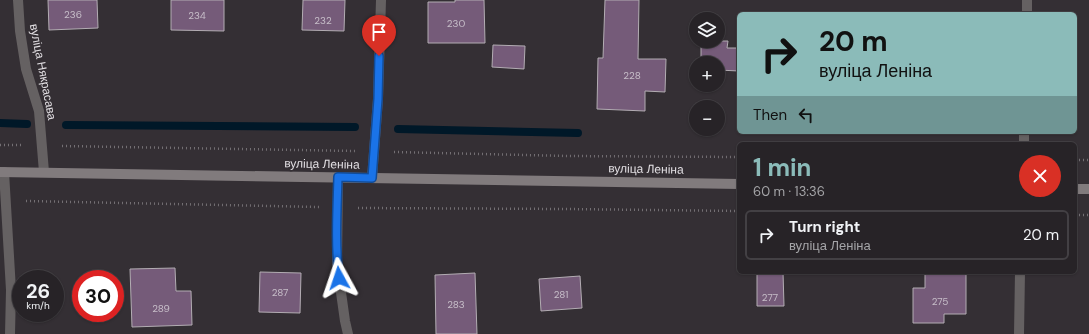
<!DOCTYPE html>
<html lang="en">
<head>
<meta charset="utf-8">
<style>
	body { margin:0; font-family:"DM Sans",sans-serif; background:#2f2b2f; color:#f1f3f6; height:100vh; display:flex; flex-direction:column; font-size:15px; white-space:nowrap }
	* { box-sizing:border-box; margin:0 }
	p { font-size:13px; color:#a4a4a7 }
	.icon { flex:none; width:22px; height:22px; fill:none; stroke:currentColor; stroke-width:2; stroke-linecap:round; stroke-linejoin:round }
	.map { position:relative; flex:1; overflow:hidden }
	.drawer { position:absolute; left:737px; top:142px; width:340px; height:132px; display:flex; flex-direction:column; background:#272327; border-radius:6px; box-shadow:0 1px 3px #0004,0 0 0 1px #434044 }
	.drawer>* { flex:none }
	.banner { position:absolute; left:737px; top:12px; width:340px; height:122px; border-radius:6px; box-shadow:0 1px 3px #0004,0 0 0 1px #434044; background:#8bbbb9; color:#111; overflow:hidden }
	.controls { position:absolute; left:689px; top:12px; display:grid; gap:8px }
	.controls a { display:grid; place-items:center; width:36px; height:36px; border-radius:50%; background:#272327; box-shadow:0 1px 3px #0004,0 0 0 1px #434044; font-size:20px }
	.speed { position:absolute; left:12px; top:270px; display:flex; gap:8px; font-size:20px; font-weight:700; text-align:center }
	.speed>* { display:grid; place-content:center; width:52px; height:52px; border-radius:50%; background:#272327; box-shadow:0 1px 3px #0004,0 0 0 1px #434044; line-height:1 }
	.speed small { font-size:10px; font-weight:400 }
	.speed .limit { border:6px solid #d22; background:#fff; color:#111 }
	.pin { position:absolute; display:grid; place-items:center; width:34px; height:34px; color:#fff; margin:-41px -17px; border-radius:50% 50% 50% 0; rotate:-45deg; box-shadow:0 0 4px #0007 }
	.pin .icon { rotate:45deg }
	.me { position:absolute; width:44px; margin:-22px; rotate:355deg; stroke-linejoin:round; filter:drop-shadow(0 0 3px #0008) }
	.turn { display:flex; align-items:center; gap:14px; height:84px; padding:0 16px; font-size:18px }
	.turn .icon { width:52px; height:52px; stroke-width:2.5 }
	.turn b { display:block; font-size:28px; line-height:34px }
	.then { display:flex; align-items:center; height:38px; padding:0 16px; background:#0003; gap:8px; font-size:15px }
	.round { display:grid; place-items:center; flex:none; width:42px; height:42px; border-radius:21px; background:#2f2b2f }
	.summary { display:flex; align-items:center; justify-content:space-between; height:68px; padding:0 16px }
	h1 { font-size:24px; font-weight:700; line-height:30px; color:#8bbbb9 }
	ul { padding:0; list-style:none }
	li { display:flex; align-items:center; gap:12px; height:50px; margin:0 8px 6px; padding:0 8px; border:2px solid #434044; border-radius:6px }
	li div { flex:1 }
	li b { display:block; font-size:15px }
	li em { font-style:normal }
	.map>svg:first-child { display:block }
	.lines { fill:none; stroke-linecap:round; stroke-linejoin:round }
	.stream { stroke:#001828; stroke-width:8 }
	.building { fill:#755b79; stroke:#b3adb3 }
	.path { stroke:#747074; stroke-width:2.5; stroke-dasharray:1 3; stroke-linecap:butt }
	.minor { stroke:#656162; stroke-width:10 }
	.secondary { stroke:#817b7d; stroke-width:10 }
	.route-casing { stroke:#114b97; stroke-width:10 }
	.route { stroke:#1a73e8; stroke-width:7 }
	.labels { text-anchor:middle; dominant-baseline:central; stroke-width:3; stroke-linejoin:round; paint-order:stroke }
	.number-label { font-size:10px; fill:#c6bdc8 }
	.street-label { font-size:12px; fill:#e1dee2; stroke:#342f34 }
</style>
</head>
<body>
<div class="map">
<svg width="1089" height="334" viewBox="0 0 1089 334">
	<rect width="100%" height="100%" fill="#342f34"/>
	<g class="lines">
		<g class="stream">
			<path d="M 0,123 L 27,124"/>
			<path d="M 66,125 L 355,127"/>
			<path d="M 398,129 L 578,133"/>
		</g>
	</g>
	<g class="building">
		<path d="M 48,0 L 97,0 L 98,28 L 49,30 Z"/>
		<path d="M 171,0 L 224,0 L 224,31 L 171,30 Z"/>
		<path d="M 303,0 L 345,0 L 344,31 L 302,30 Z"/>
		<path d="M 455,0 L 484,0 L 485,43 L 428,43 L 428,2 L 455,2 Z"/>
		<path d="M 605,0 L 639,0 L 638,59 L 666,59 L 665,92 L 645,91 L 645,111 L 597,109 L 598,58 L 603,58 Z"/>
		<path d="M 701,41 L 728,41 L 727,48 L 739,48 L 739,71 L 718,70 L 718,63 L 701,63 Z"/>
		<path d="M 493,45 L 525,46 L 524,69 L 492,67 Z"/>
		<path d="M 175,268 L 176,291 L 191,291 L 192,325 L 132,327 L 130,269 Z"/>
		<path d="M 260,272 L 301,273 L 300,313 L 259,312 Z"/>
		<path d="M 757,272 L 783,272 L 784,306 L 757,306 Z"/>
		<path d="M 925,272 L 966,272 L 966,314 L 944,314 L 944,323 L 913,323 L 913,288 L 925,288 Z"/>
		<path d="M 475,273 L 477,334 L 436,334 L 435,275 Z"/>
		<path d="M 580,276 L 582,308 L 541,311 L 539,279 Z"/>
	</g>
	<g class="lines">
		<g class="path">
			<path d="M 0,145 L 23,145"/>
			<path d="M 62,146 L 355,151"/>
			<path d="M 394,152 L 568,156 L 739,157"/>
			<path d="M 1075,160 L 1089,160"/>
			<path d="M 26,201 L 319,207"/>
			<path d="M 358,208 L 565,209 L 739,211"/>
			<path d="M 1075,215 L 1089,215"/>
		</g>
		<g class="minor">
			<path d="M 18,0 L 20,31 L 26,69 L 39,111 L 44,172"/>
			<path d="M 1027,14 L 1027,0"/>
			<path d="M 1024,144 L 1024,132"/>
			<path d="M 4,172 L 11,290 L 10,334"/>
			<path d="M 338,177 L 337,264 L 345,321 L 348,334"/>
			<path d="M 372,178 L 378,99 L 381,0"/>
			<path d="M 1019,334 L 1020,272"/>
		</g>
		<g class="secondary">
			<path d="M 0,172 L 739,184"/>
			<path d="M 1075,189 L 1089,189"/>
		</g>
	</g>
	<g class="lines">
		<g class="route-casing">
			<path id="route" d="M 339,278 C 335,245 337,211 338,177 L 372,178 L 378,99 L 379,56"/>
		</g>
		<use href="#route" class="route"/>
	</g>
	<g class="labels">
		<g class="number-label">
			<text x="73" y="14">236</text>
			<text x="197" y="15">234</text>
			<text x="323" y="20">232</text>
			<text x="456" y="23">230</text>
			<text x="632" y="75">228</text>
			<text x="280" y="292">287</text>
			<text x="561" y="294">281</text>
			<text x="770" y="297">277</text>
			<text x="940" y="301">275</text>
			<text x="456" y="304">283</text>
			<text x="161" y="308">289</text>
		</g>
		<g class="street-label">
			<text transform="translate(43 72) rotate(79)">вуліца Някрасава</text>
			<text transform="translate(322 164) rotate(1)">вуліца Леніна</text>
			<text transform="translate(646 169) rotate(1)">вуліца Леніна</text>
		</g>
	</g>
</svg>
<div class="controls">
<a><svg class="icon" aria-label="layers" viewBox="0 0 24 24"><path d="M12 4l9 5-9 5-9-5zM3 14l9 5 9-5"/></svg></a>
<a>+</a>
<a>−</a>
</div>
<div class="speed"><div>26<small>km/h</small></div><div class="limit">30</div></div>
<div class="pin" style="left:379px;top:56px;background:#d93025"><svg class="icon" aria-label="arrive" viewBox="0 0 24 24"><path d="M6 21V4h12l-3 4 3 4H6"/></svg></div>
<svg class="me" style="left:339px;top:278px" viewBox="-20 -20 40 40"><path d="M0-17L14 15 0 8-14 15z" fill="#1a73e8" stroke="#fff" stroke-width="4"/></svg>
<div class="banner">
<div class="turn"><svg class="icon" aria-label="right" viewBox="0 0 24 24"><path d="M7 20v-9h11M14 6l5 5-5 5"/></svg><div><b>20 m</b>вуліца Леніна</div></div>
<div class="then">Then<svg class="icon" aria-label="left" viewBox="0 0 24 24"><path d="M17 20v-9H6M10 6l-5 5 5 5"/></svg></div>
</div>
<section class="drawer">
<div class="summary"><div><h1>1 min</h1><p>60 m · 13:36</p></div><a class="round" style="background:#d93025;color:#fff"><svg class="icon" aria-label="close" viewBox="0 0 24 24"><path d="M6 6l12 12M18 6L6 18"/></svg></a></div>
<ul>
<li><svg class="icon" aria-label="right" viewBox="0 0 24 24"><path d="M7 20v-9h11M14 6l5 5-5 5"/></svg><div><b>Turn right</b><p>вуліца Леніна</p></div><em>20 m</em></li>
</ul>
</section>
</div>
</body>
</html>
